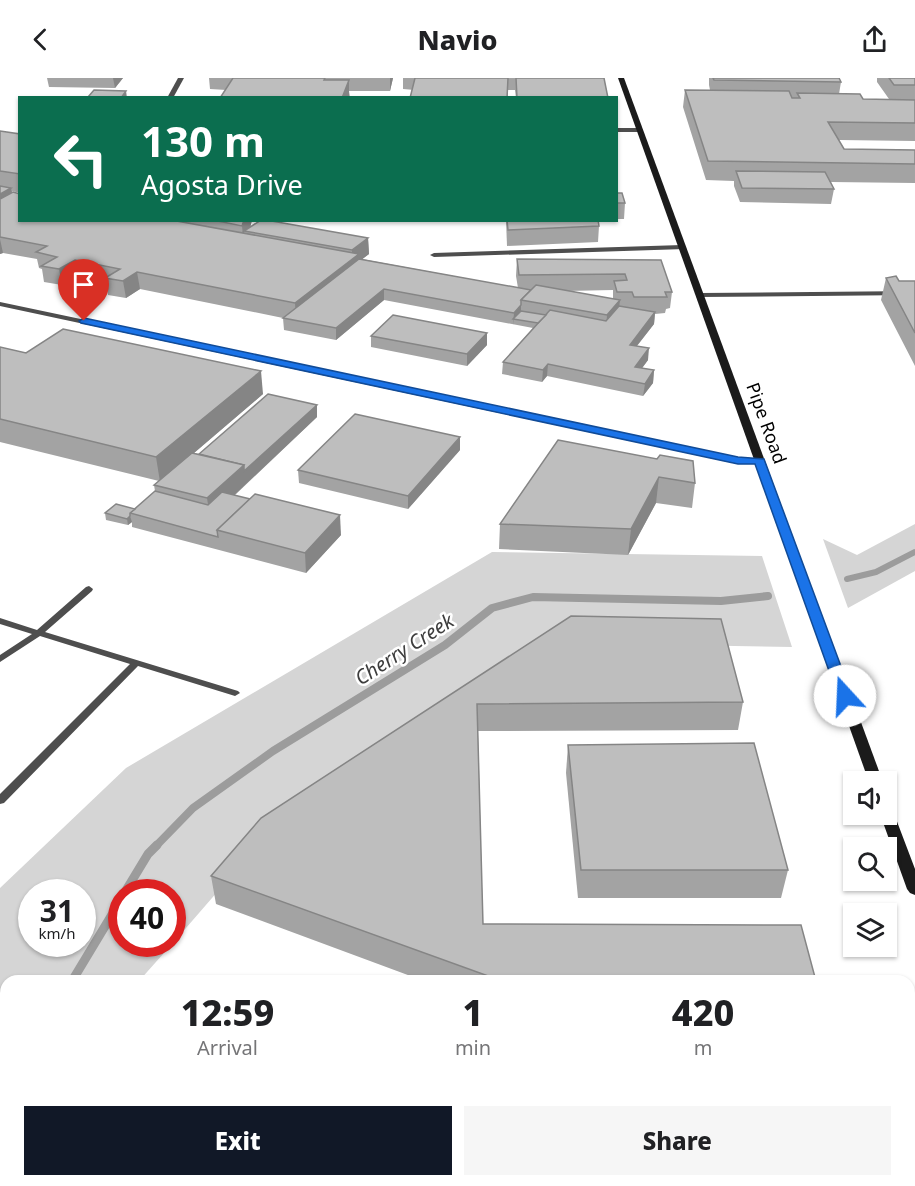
<!DOCTYPE html>
<html lang="en">
<head>
<meta charset="utf-8">
<style>
	body { margin:0; font-family:"Noto Sans",sans-serif; background:#f6f6f6; color:#202124; height:100vh; display:flex; flex-direction:column; font-size:22px; white-space:nowrap }
	* { box-sizing:border-box; margin:0 }
	p { font-size:20px; color:#757577 }
	.icon { flex:none; width:33px; height:33px; fill:none; stroke:currentColor; stroke-width:2; stroke-linecap:round; stroke-linejoin:round }
	.map { position:relative; flex:1; overflow:hidden }
	.drawer { position:absolute; left:0px; top:897px; width:915px; height:212px; display:flex; flex-direction:column; background:#fff; border-radius:18px 18px 0 0; box-shadow:0 2px 4px #0004 }
	.drawer>* { flex:none }
	.banner { position:absolute; left:18px; top:18px; width:600px; height:126px; border-radius:0px; box-shadow:0 2px 4px #0004; background:#0b6e4f; color:#fff; overflow:hidden }
	.tools { position:absolute; left:843px; top:693px; display:grid; gap:12px }
	.tools a { display:grid; place-items:center; width:54px; height:54px; border-radius:0px; background:#fff; box-shadow:0 2px 4px #0004; font-size:30px }
	.speed { position:absolute; left:18px; top:801px; display:flex; gap:12px; font-size:30px; font-weight:700; text-align:center }
	.speed>* { display:grid; place-content:center; width:78px; height:78px; border-radius:50%; background:#fff; box-shadow:0 2px 4px #0004; line-height:1 }
	.speed small { font-size:15px; font-weight:400 }
	.speed .limit { border:9px solid #d22; background:#fff; color:#111 }
	.pin { position:absolute; display:grid; place-items:center; width:51px; height:51px; color:#fff; margin:-62px -26px; border-radius:50% 50% 50% 0; rotate:-45deg; box-shadow:0 0 6px #0007 }
	.pin .icon { rotate:45deg }
	.me { position:absolute; width:66px; margin:-33px; rotate:340deg; stroke-linejoin:round; filter:drop-shadow(0 0 4px #0008) }
	.turn { display:flex; align-items:center; gap:21px; height:126px; padding:0 24px; font-size:27px }
	.turn .icon { width:78px; height:78px; stroke-width:2.5 }
	.turn b { display:block; font-size:42px; line-height:51px }
	.eta { display:flex; justify-content:space-evenly; align-items:center; height:102px; text-align:center }
	.eta b { font-size:36px; font-weight:800; line-height:42px }
	.cta { display:flex; gap:12px; margin-top:auto; padding:12px 24px }
	.cta a { flex:1; height:69px; border-radius:0px; background:#111827; color:#fff; font-size:24px; font-weight:800; line-height:69px; text-align:center }
	.cta a+a { background:#f6f6f6; color:#202124 }
	header { display:flex; justify-content:space-between; align-items:center; height:78px; padding:0 24px; background:#fff; font-size:27px; font-weight:800 }
	.map>svg:first-child { display:block }
	.green { fill:#d5d5d5; fill-rule:evenodd }
	.lines { fill:none; stroke-linecap:round; stroke-linejoin:round }
	.stream-far2 { stroke:#9c9c9c; stroke-width:6 }
	.stream-far1 { stroke:#9c9c9c; stroke-width:8 }
	.stream { stroke:#9c9c9c; stroke-width:9 }
	.lane { fill:#4e4e4e; fill-rule:evenodd }
	.street { fill:#4e4e4e; fill-rule:evenodd }
	.secondary { fill:#1b1b1b; fill-rule:evenodd }
	.wall { fill:#a3a3a3; fill-rule:evenodd }
	.shaded-wall { fill:#858585 }
	.building { fill:#bebebe; stroke:#858585; stroke-width:1.5 }
	.route { fill:#1a73e8; stroke:#114b97; stroke-width:1.5 }
	.labels { text-anchor:middle; dominant-baseline:central; stroke-width:5; stroke-linejoin:round; paint-order:stroke }
	.street-label { font-size:18px; fill:#000; stroke:#fff }
	.water-label { font-size:20px; font-style:italic; fill:#3d3d3d; stroke:#fff }
</style>
</head>
<body>
<header><svg class="icon" aria-label="back" viewBox="0 0 24 24"><path d="M15 5l-7 7 7 7"/></svg>Navio<svg class="icon" aria-label="share" viewBox="0 0 24 24"><path d="M12 15V3M7 8l5-5 5 5M5 13v7h14v-7"/></svg></header>
<div class="map">
<svg width="915" height="1108" viewBox="0 0 915 1108">
	<rect width="100%" height="100%" fill="#fff"/>
	<g class="green">
		<path d="M 915,446 L 915,493 L 848,530 L 823,461 L 857,477 Z"/>
		<path d="M 492,474 L 762,478 L 792,569 L 560,565 L 257,768 L 173,865 L 172,814 L 122,814 L 122,866 L 172,866 L 139,903 L 6,903 L 6,1056 L 0,1063 L 0,810 L 126,690 ZM 32,814 L 82,814 L 82,866 L 32,866 Z"/>
	</g>
	<g class="lines">
		<path class="stream-far2" d="M 847,501 L 876,494 L 915,474"/>
		<path class="stream-far1" d="M 155,769 L 193,730 L 273,673 L 445,567 L 492,530 L 533,519 L 721,523 L 768,518"/>
		<g class="stream">
			<path d="M 125,814 L 148,776 L 157,767"/>
			<path d="M 72,903 L 122,820"/>
			<path d="M 0,1017 L 6,1009"/>
		</g>
		<g class="lane">
			<path d="M 915,213 L 915,217 L 700,219 L 697,217 L 700,215 Z"/>
			<path d="M 89,508 L 93,511 L 92,513 L 45,554 L 238,613 L 240,615 L 235,618 L 138,588 L 4,725 L 0,726 L 0,716 L 130,586 L 40,558 L 0,584 L 0,577 L 32,556 L 0,546 L 0,540 L 37,552 L 86,509 Z"/>
		</g>
		<g class="street">
			<path d="M 178,0 L 184,0 L 173,20 L 167,20 Z"/>
			<path d="M 616,50 L 640,50 L 643,52 L 640,54 L 616,54 Z"/>
			<path d="M 682,167 L 685,167 L 685,171 L 434,179 L 430,177 L 434,175 Z"/>
			<path d="M 0,224 L 738,380 L 760,380 L 765,383 L 760,386 L 738,386 L 0,228 Z"/>
		</g>
		<g class="secondary">
			<path d="M 618,0 L 624,0 L 883,704 L 869,704 Z"/>
			<path d="M 886,728 L 891,729 L 893,733 L 915,791 L 915,817 L 910,815 L 907,811 L 880,736 L 886,736 Z"/>
		</g>
	</g>
	<g class="wall">
		<path d="M 47,0 L 123,0 L 115,10 L 49,9 Z"/>
		<path d="M 209,0 L 393,0 L 390,13 L 349,13 L 350,19 L 210,11 Z"/>
		<path d="M 403,0 L 604,0 L 608,20 L 516,20 L 515,12 L 508,12 L 508,20 L 403,11 Z"/>
		<path d="M 709,0 L 839,0 L 841,4 L 839,16 L 863,21 L 889,21 L 877,4 L 877,0 L 915,0 L 915,63 L 839,62 L 844,71 L 915,72 L 915,105 L 831,104 L 834,111 L 831,126 L 740,124 L 734,108 L 734,103 L 706,102 L 683,29 L 685,12 L 710,12 L 709,7 Z"/>
		<path d="M 0,53 L 20,56 L 20,115 L 12,113 L 20,142 L 252,142 L 250,150 L 368,160 L 369,176 L 362,181 L 518,210 L 516,198 L 517,181 L 661,182 L 672,214 L 670,230 L 666,231 L 665,235 L 655,236 L 654,246 L 637,268 L 648,282 L 642,290 L 654,292 L 653,305 L 643,318 L 547,298 L 542,304 L 502,296 L 503,284 L 533,250 L 384,222 L 336,262 L 284,252 L 283,240 L 140,211 L 126,220 L 108,217 L 106,204 L 78,198 L 62,207 L 44,204 L 42,191 L 39,190 L 37,181 L 3,175 L 0,176 ZM 613,212 L 613,221 L 566,213 Z"/>
		<path d="M 616,115 L 625,125 L 624,141 L 616,141 Z"/>
		<path d="M 506,142 L 598,142 L 599,148 L 598,164 L 507,168 Z"/>
		<path d="M 886,200 L 899,203 L 915,203 L 915,288 L 881,222 Z"/>
		<path d="M 487,255 L 487,267 L 467,288 L 371,269 L 371,258 Z"/>
		<path d="M 0,269 L 26,275 L 263,316 L 194,375 L 199,376 L 317,327 L 317,339 L 235,417 L 341,457 L 306,495 L 132,449 L 132,444 L 128,447 L 106,442 L 105,435 L 135,431 L 155,413 L 154,407 L 159,403 L 0,364 Z"/>
		<path d="M 558,362 L 695,405 L 692,430 L 656,425 L 628,477 L 499,471 L 500,446 Z"/>
		<path d="M 460,372 L 408,431 L 299,405 L 298,392 Z"/>
		<path d="M 571,538 L 743,624 L 738,652 L 478,653 L 483,846 L 816,903 L 424,903 L 216,826 L 211,798 Z"/>
		<path d="M 568,667 L 788,792 L 781,820 L 578,820 L 566,695 Z"/>
	</g>
	<g class="shaded-wall">
		<path d="M 113,0 L 123,0 L 115,10 Z"/>
		<path d="M 390,0 L 393,0 L 390,13 Z"/>
		<path d="M 349,2 L 349,20 L 342,20 Z"/>
		<path d="M 126,13 L 127,20 L 121,20 Z"/>
		<path d="M 11,110 L 15,130 L 0,138 L 0,116 Z"/>
		<path d="M 244,142 L 252,142 L 249,154 L 244,153 L 245,165 L 244,168 L 242,148 Z"/>
		<path d="M 368,160 L 369,176 L 360,183 L 296,242 L 295,225 L 352,181 L 352,172 Z"/>
		<path d="M 0,161 L 3,175 L 0,176 Z"/>
		<path d="M 75,182 L 78,198 L 62,207 L 59,191 Z"/>
		<path d="M 137,194 L 140,211 L 126,220 L 123,203 Z"/>
		<path d="M 384,211 L 384,222 L 336,262 L 336,250 Z"/>
		<path d="M 620,222 L 618,239 L 606,254 L 607,237 Z"/>
		<path d="M 521,227 L 521,238 L 513,241 L 513,247 L 514,235 Z"/>
		<path d="M 655,234 L 654,246 L 628,279 L 630,267 Z"/>
		<path d="M 487,255 L 487,267 L 467,288 L 467,276 Z"/>
		<path d="M 649,270 L 648,282 L 634,301 L 635,289 Z"/>
		<path d="M 548,286 L 547,298 L 542,304 L 543,292 Z"/>
		<path d="M 654,292 L 653,305 L 643,318 L 645,306 Z"/>
		<path d="M 261,293 L 263,316 L 160,404 L 156,379 Z"/>
		<path d="M 317,327 L 317,339 L 210,440 L 207,420 L 244,387 Z"/>
		<path d="M 460,359 L 460,372 L 408,431 L 408,418 Z"/>
		<path d="M 659,399 L 656,425 L 628,477 L 631,451 Z"/>
		<path d="M 340,437 L 341,457 L 306,495 L 305,475 Z"/>
		<path d="M 130,438 L 132,444 L 128,447 L 127,441 Z"/>
	</g>
	<g class="building">
		<path d="M 233,0 L 325,0 L 324,2 L 349,2 L 342,20 L 220,20 Z"/>
		<path d="M 415,0 L 508,0 L 507,20 L 410,20 Z"/>
		<path d="M 516,0 L 604,0 L 608,20 L 517,20 Z"/>
		<path d="M 713,0 L 839,0 L 841,4 L 714,2 Z"/>
		<path d="M 889,0 L 915,0 L 915,7 L 894,7 Z"/>
		<path d="M 94,12 L 126,13 L 121,20 L 88,19 Z"/>
		<path d="M 685,12 L 789,13 L 792,20 L 800,20 L 797,15 L 860,16 L 863,21 L 915,22 L 915,45 L 828,44 L 844,71 L 915,72 L 915,86 L 708,83 Z"/>
		<path d="M 0,53 L 20,56 L 20,96 L 0,93 Z"/>
		<path d="M 736,93 L 825,94 L 834,111 L 742,110 Z"/>
		<path d="M 0,108 L 11,110 L 0,116 Z"/>
		<path d="M 13,114 L 20,116 L 20,142 L 171,142 L 359,176 L 295,225 L 137,194 L 123,203 L 105,200 L 120,191 L 75,182 L 59,191 L 41,188 L 57,179 L 36,174 L 47,168 L 0,159 L 0,121 Z"/>
		<path d="M 616,115 L 622,115 L 625,125 L 616,125 Z"/>
		<path d="M 213,142 L 244,142 L 242,148 Z"/>
		<path d="M 261,142 L 266,142 L 368,160 L 352,172 L 244,153 Z"/>
		<path d="M 507,142 L 598,142 L 599,148 L 508,152 Z"/>
		<path d="M 359,181 L 531,212 L 521,222 L 521,227 L 514,235 L 384,211 L 336,250 L 283,240 Z"/>
		<path d="M 517,181 L 661,182 L 672,214 L 665,214 L 667,219 L 634,219 L 632,214 L 617,214 L 614,203 L 627,202 L 625,196 L 519,197 Z"/>
		<path d="M 896,198 L 899,203 L 915,203 L 915,255 L 886,200 Z"/>
		<path d="M 536,207 L 620,222 L 607,237 L 521,222 Z"/>
		<path d="M 619,228 L 655,234 L 630,267 L 649,270 L 635,289 L 654,292 L 645,306 L 548,286 L 543,292 L 503,284 L 550,232 L 606,243 Z"/>
		<path d="M 521,233 L 546,237 L 538,245 L 513,241 Z"/>
		<path d="M 393,237 L 487,255 L 467,276 L 371,258 Z"/>
		<path d="M 63,251 L 261,293 L 156,379 L 0,341 L 0,269 L 26,275 Z"/>
		<path d="M 268,316 L 317,327 L 244,393 L 244,387 L 199,376 Z"/>
		<path d="M 355,336 L 460,359 L 408,418 L 298,392 Z"/>
		<path d="M 558,362 L 657,381 L 660,377 L 693,383 L 695,405 L 659,399 L 631,451 L 500,446 Z"/>
		<path d="M 192,375 L 244,387 L 207,420 L 154,407 Z"/>
		<path d="M 155,413 L 208,427 L 222,414 L 250,421 L 217,452 L 218,459 L 130,435 Z"/>
		<path d="M 255,416 L 340,437 L 305,475 L 217,452 Z"/>
		<path d="M 116,426 L 135,431 L 130,435 L 130,438 L 127,441 L 105,435 Z"/>
		<path d="M 571,538 L 721,541 L 743,624 L 477,626 L 483,846 L 801,847 L 816,903 L 502,903 L 211,798 L 261,740 Z"/>
		<path d="M 754,665 L 788,792 L 581,792 L 568,667 Z"/>
		<path d="M 230,1102 L 250,1102 L 263,1108 L 227,1108 Z"/>
	</g>
	<path class="route" d="M 84,240 L 738,379 L 764,381 L 852,618 L 845,623 L 838,618 L 755,386 L 738,386 L 81,245 L 79,243 Z"/>
	<g class="labels">
		<g class="street-label">
			<text transform="translate(767 345) rotate(70)">Pipe Road</text>
		</g>
		<g class="water-label">
			<text transform="translate(404 571) rotate(-33)">Cherry Creek</text>
		</g>
	</g>
</svg>
<div class="tools">
<a><svg class="icon" aria-label="sound" viewBox="0 0 24 24"><path d="M4 9h4l5-4v14l-5-4H4zM17 9q2 3 0 6"/></svg></a>
<a><svg class="icon" aria-label="search" viewBox="0 0 24 24"><circle cx="10" cy="10" r="6"/><path d="M15 15l6 6"/></svg></a>
<a><svg class="icon" aria-label="layers" viewBox="0 0 24 24"><path d="M12 4l9 5-9 5-9-5zM3 14l9 5 9-5"/></svg></a>
</div>
<div class="speed"><div>31<small>km/h</small></div><div class="limit">40</div></div>
<div class="pin" style="left:84px;top:243px;background:#d93025"><svg class="icon" aria-label="arrive" viewBox="0 0 24 24"><path d="M6 21V4h12l-3 4 3 4H6"/></svg></div>
<svg class="me" style="left:845px;top:618px" viewBox="-20 -20 40 40"><circle r="19" fill="#fff"/><path d="M0-13L10 11 0 6-10 11z" fill="#1a73e8"/></svg>
<div class="banner">
<div class="turn"><svg class="icon" aria-label="left" viewBox="0 0 24 24"><path d="M17 20v-9H6M10 6l-5 5 5 5"/></svg><div><b>130 m</b>Agosta Drive</div></div>
</div>
<section class="drawer">
<div class="eta">
<div><b>12:59</b><p>Arrival</p></div>
<div><b>1</b><p>min</p></div>
<div><b>420</b><p>m</p></div>
</div>
<div class="cta"><a>Exit</a><a>Share</a></div>
</section>
</div>
</body>
</html>
